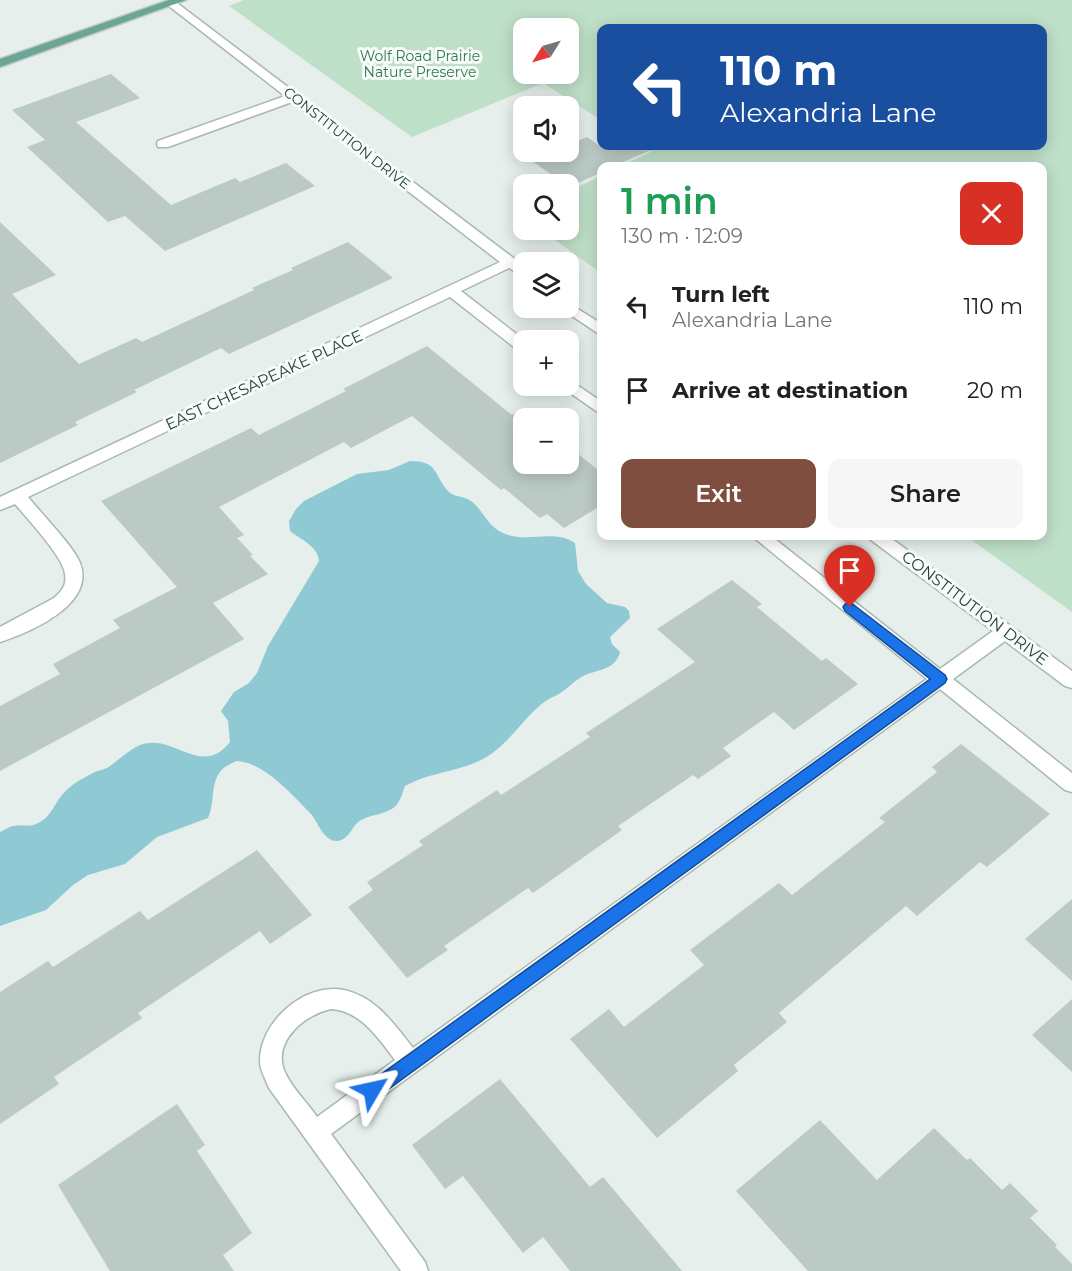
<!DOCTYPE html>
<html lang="en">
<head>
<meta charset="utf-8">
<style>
	body { margin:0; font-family:Montserrat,sans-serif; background:#f6f6f6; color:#202124; height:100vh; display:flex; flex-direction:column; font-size:22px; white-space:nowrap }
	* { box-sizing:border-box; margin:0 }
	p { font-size:20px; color:#757577 }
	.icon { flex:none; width:33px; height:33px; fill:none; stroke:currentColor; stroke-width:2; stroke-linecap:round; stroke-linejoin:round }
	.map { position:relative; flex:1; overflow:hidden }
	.panel { position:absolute; left:597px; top:162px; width:450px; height:378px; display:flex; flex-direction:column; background:#fff; border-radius:12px; box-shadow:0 3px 15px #0003 }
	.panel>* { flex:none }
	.guide { position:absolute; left:597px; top:24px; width:450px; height:126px; border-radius:12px; box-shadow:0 3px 15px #0003; background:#1a4fa0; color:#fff; overflow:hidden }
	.needle { width:39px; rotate:233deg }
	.tools { position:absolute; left:513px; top:18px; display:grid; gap:12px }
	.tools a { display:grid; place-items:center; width:66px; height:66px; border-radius:12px; background:#fff; box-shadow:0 3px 15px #0003; font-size:30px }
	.pin { position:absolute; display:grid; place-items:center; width:51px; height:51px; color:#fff; margin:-62px -26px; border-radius:50% 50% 50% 0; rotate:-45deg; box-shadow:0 0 6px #0007 }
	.pin .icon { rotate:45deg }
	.me { position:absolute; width:66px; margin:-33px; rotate:54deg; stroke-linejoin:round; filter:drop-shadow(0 0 4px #0008) }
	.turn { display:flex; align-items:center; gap:21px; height:126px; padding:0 24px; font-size:27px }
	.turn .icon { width:78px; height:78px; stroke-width:2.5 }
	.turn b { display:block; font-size:42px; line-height:51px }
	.round { display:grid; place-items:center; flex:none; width:63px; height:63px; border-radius:12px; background:#f6f6f6 }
	.head { display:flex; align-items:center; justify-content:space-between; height:102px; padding:0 24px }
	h1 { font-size:36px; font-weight:600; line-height:45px; color:#1e9e55 }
	.button { display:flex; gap:12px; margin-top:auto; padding:12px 24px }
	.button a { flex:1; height:69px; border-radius:12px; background:#7f4e3f; color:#fff; font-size:24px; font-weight:600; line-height:69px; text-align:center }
	.button a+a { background:#f6f6f6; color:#202124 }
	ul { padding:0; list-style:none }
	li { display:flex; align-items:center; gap:18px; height:84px; padding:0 24px }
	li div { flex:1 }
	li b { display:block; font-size:22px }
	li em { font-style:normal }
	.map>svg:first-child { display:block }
	.green { fill:#bfe0c8; fill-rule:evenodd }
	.water { fill:#8ec9d4 }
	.building { fill:#bbcac4 }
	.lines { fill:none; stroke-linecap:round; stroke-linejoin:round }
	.minor-casing { stroke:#a8b8b2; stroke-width:3 }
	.major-casing { stroke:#c2cac8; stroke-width:3 }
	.minor { fill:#fff; fill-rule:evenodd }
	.major { fill:#6aa596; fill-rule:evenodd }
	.route { fill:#1a73e8; stroke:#114b97; stroke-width:1.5 }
	.labels { text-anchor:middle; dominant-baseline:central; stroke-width:6; stroke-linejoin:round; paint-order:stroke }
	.far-park-label { font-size:14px; fill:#2d7a4b; stroke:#f7fbf9 }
	.far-street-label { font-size:14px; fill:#24423a; stroke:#f7fbf9 }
	.street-label { font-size:16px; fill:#24423a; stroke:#f7fbf9 }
</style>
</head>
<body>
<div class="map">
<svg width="1072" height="1271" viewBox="0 0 1072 1271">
	<rect width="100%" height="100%" fill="#e6efeb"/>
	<g class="green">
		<path d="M 244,0 L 1072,0 L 1072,612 L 966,536 L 1042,536 L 1042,166 L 621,166 L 651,152 L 641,146 L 1042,146 L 1042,28 L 602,28 L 601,120 L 543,83 L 412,137 L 229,6 ZM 524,28 L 568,28 L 568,74 L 524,74 Z"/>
		<path d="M 601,176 L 601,273 L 541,230 L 568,230 L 569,191 Z"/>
	</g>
	<path class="water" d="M 410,461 C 438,461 433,473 447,490 C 453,498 463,495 471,501 C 484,511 487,526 503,533 C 527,544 553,528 575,543 L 578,571 L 586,584 L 607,603 L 625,607 L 629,611 L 630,618 L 610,637 L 612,644 L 620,652 C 615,673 592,668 577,680 C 572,683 568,688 563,691 C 557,696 549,698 543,703 C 521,720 506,749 479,761 C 455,772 428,773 405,786 C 403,791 401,799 398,803 C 391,814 372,814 361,820 C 352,825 350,839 338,841 C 323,842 318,821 310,813 C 291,794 264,762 236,761 C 231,764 223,767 220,772 C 210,785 215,804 208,818 L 157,837 L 125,864 L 88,875 L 73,885 L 46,910 L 0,926 L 0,832 C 4,830 9,827 13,826 C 26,824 30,829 43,820 C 53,813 55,802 63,794 C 70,785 83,778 93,773 C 98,770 105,770 110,766 C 120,759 129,750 140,745 C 174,732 201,779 230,742 L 228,721 L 221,711 L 234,692 L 249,683 L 257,673 L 268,646 L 319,561 C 318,546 300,539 290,531 L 289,521 L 296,509 L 304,501 L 357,474 L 389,470 Z"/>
	<g class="building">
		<path d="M 111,74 L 140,98 L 76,122 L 171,205 L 235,178 L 240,182 L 286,163 L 315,186 L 165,251 L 125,216 L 108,222 L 27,147 L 45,140 L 12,110 Z"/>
		<path d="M 587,137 L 600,146 L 660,146 L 614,166 L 602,166 L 602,172 L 569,187 L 532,161 L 554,152 L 568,152 L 568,145 Z"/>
		<path d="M 0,222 L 56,275 L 12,294 L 79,364 L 136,338 L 142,342 L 254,290 L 252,288 L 293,270 L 291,268 L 348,242 L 393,278 L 229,354 L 221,348 L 134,390 L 137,392 L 75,422 L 78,425 L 0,463 Z"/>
		<path d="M 427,346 L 512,415 L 522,409 L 533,418 L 524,418 L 524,464 L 568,464 L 568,446 L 602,473 L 602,505 L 564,528 L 547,514 L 540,518 L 504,488 L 501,490 L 412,416 L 351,448 L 344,442 L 219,507 L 244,535 L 237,538 L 253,555 L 250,556 L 268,574 L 213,603 L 244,639 L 0,771 L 0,706 L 60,674 L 53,664 L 120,628 L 113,620 L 177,587 L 101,501 L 251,428 L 259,435 L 346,391 L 343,389 Z"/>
		<path d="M 732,580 L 762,604 L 757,607 L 822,661 L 826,658 L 858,684 L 794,730 L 774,712 L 723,748 L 731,756 L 698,779 L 693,775 L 618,826 L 622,830 L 533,893 L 528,888 L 444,946 L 448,950 L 407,978 L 348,907 L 373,890 L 367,882 L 423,845 L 419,841 L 497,790 L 501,795 L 590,737 L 586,733 L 695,662 L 657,629 Z"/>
		<path d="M 961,744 L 1050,814 L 987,867 L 980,862 L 917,916 L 906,906 L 779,1013 L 787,1022 L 734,1065 L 738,1071 L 657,1138 L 570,1039 L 609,1009 L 624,1027 L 704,965 L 690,950 L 779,883 L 792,895 L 885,822 L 879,818 L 937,772 L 932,767 Z"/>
		<path d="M 257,850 L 312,915 L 270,944 L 260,931 L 138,1013 L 142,1018 L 54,1077 L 59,1084 L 0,1124 L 0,992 L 48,961 L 53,967 L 140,911 L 148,920 Z"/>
		<path d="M 1072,899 L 1072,981 L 1025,939 Z"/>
		<path d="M 1072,999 L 1072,1072 L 1032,1035 Z"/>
		<path d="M 500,1079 L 590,1187 L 603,1177 L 682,1271 L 570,1271 L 543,1237 L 523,1253 L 463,1176 L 445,1189 L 412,1145 Z"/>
		<path d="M 177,1104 L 205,1145 L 197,1151 L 252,1233 L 223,1255 L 234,1271 L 110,1271 L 58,1185 Z"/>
		<path d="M 820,1120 L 877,1180 L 934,1128 L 967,1160 L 970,1158 L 1002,1190 L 1010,1183 L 1038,1211 L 1030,1218 L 1057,1245 L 1055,1247 L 1072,1264 L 1072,1271 L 808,1271 L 736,1191 Z"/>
	</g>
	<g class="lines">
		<g class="minor-casing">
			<g id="minor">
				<path d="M 173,0 L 524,266 L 524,277 L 509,268 L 461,291 L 524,340 L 524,353 L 519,351 L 450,297 L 28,497 C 41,513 74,547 80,563 C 96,604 31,632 0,642 L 0,627 L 54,598 C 62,591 67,585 65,574 C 64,558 27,518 15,504 L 0,510 L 0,497 L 500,262 L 292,102 L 168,147 L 158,147 L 157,144 L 158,141 L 285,96 L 165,3 Z"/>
				<path d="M 568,303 L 602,324 L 602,336 L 563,310 L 561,308 L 568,308 Z"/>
				<path d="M 568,379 L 602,402 L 602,415 L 563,388 L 561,386 L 568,386 Z"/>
				<path d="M 752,536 L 771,536 L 940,669 L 993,631 L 871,540 L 869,536 L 888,536 L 1072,671 L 1072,688 L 1065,686 L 1005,641 L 953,679 L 1072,773 L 1072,792 L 1065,790 L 940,689 L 331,1134 L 425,1262 L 428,1271 L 401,1271 L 269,1088 C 266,1080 260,1070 260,1062 C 259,1022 305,982 344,990 C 376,997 394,1024 413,1048 L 927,679 ZM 331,1009 C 361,1011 378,1038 395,1060 L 317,1117 C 307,1102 290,1086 284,1070 C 273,1040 306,1014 331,1009 Z"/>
			</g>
		</g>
		<g class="major-casing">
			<path id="major" d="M 169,0 L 186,0 L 0,67 L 0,59 Z"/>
		</g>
		<use href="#minor" class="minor"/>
		<use href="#major" class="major"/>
	</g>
	<path class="route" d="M 850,602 L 945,675 L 947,679 L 945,683 L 379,1096 L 372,1099 L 366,1096 L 364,1090 L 366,1085 L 930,679 L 845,611 L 843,607 L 845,604 Z"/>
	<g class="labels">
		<g class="far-park-label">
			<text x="420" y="56">Wolf Road Prairie<tspan x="420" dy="16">Nature Preserve</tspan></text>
		</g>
		<g class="far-street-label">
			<text transform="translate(347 138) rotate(38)">CONSTITUTION DRIVE</text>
		</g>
		<g class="street-label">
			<text transform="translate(264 380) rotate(-25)">EAST CHESAPEAKE PLACE</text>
			<text transform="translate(975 608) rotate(37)">CONSTITUTION DRIVE</text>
		</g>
	</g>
</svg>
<div class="tools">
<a><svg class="needle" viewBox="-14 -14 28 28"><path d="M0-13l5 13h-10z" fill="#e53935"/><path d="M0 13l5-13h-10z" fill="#757577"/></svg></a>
<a><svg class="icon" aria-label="sound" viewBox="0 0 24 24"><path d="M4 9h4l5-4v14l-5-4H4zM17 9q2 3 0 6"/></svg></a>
<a><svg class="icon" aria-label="search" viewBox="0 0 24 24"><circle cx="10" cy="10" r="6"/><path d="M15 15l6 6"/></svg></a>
<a><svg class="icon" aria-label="layers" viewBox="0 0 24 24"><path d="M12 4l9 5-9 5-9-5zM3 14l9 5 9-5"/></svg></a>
<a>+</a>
<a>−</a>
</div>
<div class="pin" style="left:850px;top:607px;background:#d93025"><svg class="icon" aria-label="arrive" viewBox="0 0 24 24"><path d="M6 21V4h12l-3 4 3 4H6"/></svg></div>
<svg class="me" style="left:372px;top:1090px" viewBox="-20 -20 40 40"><path d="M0-17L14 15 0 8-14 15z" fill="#1a73e8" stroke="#fff" stroke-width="4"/></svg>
<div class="guide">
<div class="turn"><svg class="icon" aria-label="left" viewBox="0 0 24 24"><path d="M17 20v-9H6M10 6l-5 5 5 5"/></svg><div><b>110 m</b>Alexandria Lane</div></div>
</div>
<section class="panel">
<div class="head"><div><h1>1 min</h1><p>130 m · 12:09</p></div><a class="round" style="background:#d93025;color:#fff"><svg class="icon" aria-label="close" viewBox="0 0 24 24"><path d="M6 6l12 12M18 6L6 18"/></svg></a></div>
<ul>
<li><svg class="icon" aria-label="left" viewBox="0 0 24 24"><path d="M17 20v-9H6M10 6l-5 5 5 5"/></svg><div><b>Turn left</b><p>Alexandria Lane</p></div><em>110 m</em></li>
<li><svg class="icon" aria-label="arrive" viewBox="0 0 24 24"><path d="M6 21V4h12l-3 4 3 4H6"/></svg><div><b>Arrive at destination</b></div><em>20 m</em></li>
</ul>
<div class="button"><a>Exit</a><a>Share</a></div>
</section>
</div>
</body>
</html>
